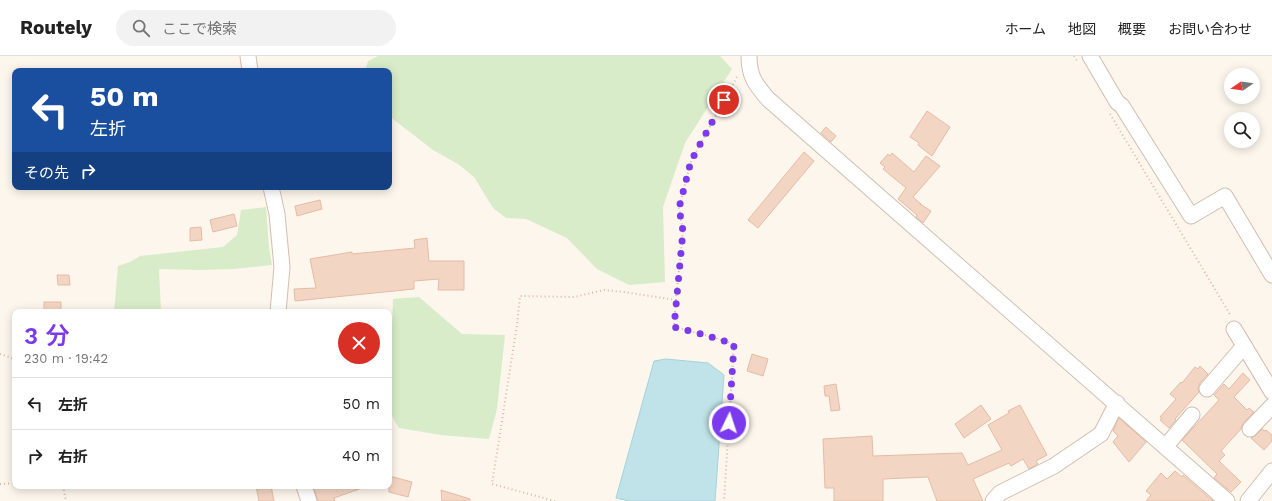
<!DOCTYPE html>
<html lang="ja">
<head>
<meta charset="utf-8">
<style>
	body { margin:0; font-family:"Work Sans","Noto Sans JP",sans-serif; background:#f2f2f2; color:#222; height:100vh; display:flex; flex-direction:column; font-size:15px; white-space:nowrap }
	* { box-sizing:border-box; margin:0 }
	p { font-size:13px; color:#767676 }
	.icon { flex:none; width:22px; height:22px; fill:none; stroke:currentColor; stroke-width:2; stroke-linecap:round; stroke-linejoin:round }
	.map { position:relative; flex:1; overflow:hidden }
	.panel { position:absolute; left:12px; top:253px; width:380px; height:180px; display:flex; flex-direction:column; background:#fff; border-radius:8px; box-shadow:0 2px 10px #0003 }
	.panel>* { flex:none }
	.top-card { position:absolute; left:12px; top:12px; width:380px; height:122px; border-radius:8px; box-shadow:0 2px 10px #0003; background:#1a4fa0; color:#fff; overflow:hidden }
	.needle { width:26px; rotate:257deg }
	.buttons { position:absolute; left:1224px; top:12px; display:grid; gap:8px }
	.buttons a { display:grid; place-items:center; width:36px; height:36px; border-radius:50%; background:#fff; box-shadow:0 2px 10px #0003; font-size:20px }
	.pin { position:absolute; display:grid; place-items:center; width:34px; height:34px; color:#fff; margin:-17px; border:2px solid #fff; border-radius:50%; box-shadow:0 1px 4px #0007 }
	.me { position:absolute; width:44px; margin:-22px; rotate:4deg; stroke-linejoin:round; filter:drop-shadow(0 0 3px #0008) }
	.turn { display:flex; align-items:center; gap:14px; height:84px; padding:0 12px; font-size:18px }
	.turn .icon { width:52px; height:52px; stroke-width:2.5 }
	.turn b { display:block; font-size:28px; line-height:34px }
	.then { display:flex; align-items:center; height:38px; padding:0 12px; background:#0003; gap:8px; font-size:15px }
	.round { display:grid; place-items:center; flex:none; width:42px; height:42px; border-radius:21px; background:#f2f2f2 }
	.overview { display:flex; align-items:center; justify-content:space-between; height:68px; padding:0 12px }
	h1 { font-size:24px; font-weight:600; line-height:30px; color:#7c3aed }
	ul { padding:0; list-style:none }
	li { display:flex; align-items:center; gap:12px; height:52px; padding:0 12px; border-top:1px solid #e0e0e0 }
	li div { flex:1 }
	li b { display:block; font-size:15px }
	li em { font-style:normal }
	header { display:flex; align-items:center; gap:24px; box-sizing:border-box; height:56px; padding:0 20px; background:#fff; border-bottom:1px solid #e0e0e0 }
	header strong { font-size:19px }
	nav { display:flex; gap:22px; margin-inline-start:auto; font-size:14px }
	.search { width:280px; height:36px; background:#f2f2f2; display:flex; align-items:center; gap:10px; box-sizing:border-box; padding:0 14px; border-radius:22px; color:#767676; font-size:15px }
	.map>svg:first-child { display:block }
	.green { fill:#d8ecc9 }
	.water { fill:#bfe3e8; stroke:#a5d3da }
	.building { fill:#f3d5c3; stroke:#e6bba3 }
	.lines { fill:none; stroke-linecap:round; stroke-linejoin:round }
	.minor-casing { stroke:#d1beb0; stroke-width:17 }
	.path { stroke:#d9b8a5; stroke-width:2; stroke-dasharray:1 3; stroke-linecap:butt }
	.minor { stroke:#fff; stroke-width:15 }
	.route { stroke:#7c3aed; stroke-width:7; stroke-dasharray:0 12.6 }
</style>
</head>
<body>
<header>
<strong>Routely</strong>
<div class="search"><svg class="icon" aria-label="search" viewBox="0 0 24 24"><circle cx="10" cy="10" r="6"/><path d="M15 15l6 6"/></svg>ここで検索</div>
<nav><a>ホーム</a><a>地図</a><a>概要</a><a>お問い合わせ</a></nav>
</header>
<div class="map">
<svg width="1272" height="445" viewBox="0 0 1272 445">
	<rect width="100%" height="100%" fill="#fdf6ec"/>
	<g class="green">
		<path d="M 378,0 L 720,0 L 732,13 L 685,87 L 663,151 L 665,226 L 629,229 L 597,213 L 567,182 L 526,163 L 506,162 L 493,152 L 474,121 L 458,108 L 433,94 L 389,60 L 389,15 L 365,15 L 368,5 Z"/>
		<path d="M 266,151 L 269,192 L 272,209 L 234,213 L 198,214 L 159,213 L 161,256 L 114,256 L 118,210 L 130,206 L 140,200 L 223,191 L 237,179 L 241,154 Z"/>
		<path d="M 419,241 L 462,278 L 505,279 L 497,353 L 489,383 L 441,379 L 399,372 L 389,355 L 393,243 Z"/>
	</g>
	<path class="water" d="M 666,303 L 708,307 L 724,319 L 715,445 L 629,445 L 616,442 L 654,305 Z"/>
	<g class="building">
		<path d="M 927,55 L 950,71 L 932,100 L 918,89 L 919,87 L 910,81 Z"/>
		<path d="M 826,71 L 836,80 L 831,86 L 821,77 Z"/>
		<path d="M 804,96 L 814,105 L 758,172 L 748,164 Z"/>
		<path d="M 892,97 L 914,116 L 926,100 L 940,110 L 913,141 L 921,148 L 920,148 L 931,155 L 923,167 L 916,161 L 917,159 L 898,143 L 906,132 L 883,113 L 885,111 L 880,107 L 888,98 L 890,100 Z"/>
		<path d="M 320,144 L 322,153 L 297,160 L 295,150 Z"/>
		<path d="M 234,158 L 237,170 L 213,176 L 210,164 Z"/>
		<path d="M 201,171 L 202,184 L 190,185 L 190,172 Z"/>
		<path d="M 427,182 L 429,205 L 464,205 L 464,234 L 438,234 L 439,223 L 414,225 L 414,233 L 295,245 L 294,233 L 316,232 L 310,203 L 352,196 L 352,198 L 415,192 L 414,184 Z"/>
		<path d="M 57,219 L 69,219 L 70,229 L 58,229 Z"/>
		<rect x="44" y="246" width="17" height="10"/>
		<path d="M 752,298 L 768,303 L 763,320 L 747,315 Z"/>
		<path d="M 1200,310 L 1208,318 L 1200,327 L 1198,332 L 1199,336 L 1175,363 L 1176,364 L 1169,372 L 1160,364 L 1162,362 L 1160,361 L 1176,343 L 1170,338 L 1181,326 L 1182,327 L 1195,311 L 1198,313 Z"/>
		<path d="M 1243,317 L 1250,324 L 1234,341 L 1247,354 L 1249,352 L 1254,356 L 1243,367 L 1241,373 L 1221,395 L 1225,399 L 1219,405 L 1241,426 L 1231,436 L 1214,422 L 1217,418 L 1182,384 L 1219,344 L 1214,339 L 1224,328 L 1229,333 Z"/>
		<path d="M 836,328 L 840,354 L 831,355 L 829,340 L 825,340 L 824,330 Z"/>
		<path d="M 981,349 L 991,363 L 964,382 L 955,368 Z"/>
		<path d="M 1020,349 L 1047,399 L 1036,405 L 1038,408 L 1029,413 L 1023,403 L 1011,410 L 1009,407 L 973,423 L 983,445 L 937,445 L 928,421 L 883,423 L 883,445 L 834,445 L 834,432 L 825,432 L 823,383 L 872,380 L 873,400 L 962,397 L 968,409 L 1002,394 L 988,369 L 1009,357 L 1008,355 Z"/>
		<path d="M 1119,362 L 1146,386 L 1129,406 L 1113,386 L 1118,380 L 1113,375 Z"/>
		<path d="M 1262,373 L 1265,375 L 1266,374 L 1272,379 L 1272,385 L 1264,394 L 1251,382 L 1256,379 Z"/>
		<path d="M 1175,415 L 1182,421 L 1183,419 L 1213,445 L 1146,445 L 1151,439 L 1146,435 L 1161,417 L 1167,423 Z"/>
		<path d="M 389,420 L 412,426 L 408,441 L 389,436 Z"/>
		<path d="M 256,430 L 271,430 L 274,445 L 259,445 Z"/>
		<path d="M 322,430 L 365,430 L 365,431 L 334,442 L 335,445 L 318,445 L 314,433 Z"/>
		<path d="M 441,434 L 470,443 L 470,445 L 442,445 Z"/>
	</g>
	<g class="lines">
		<g class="minor-casing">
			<g id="minor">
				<path d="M 248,0 L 250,15"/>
				<path d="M 749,0 C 749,20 755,28 768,43 L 1227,445"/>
				<path d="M 1090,0 L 1117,46 L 1122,50 L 1191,160 L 1225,140 L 1272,219"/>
				<path d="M 271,131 L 277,158 L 282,211 L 278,256"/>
				<path d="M 1234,273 L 1272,336"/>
				<path d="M 1207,333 L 1244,290"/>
				<path d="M 1250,373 L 1272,350"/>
				<path d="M 1166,390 L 1192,359"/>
				<path d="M 304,430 L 309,445"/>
				<path d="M 993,445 L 1000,437 L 1054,410 L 1101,378 L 1117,347"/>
				<path d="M 1248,445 L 1272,415"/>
			</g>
		</g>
		<g class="path">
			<path d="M 1074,0 L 1077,5"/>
			<path d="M 1110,58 L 1231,260"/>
			<path d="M 676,244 L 683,175 L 679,152 L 691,105 L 738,19"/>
			<path d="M 0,298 L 15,303"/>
			<path d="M 0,428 L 15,427"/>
			<path d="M 63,430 L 66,445"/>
			<path d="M 555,445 L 492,428 L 517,269 L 520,240 L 574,241 L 604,234 L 624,236 L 676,244 L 674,271 L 705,279 L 734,288 L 724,445"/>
		</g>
		<use href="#minor" class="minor"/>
	</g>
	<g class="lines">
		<path class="route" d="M 724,44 L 691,105 L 679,152 L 683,175 L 674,271 L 705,279 L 734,288 L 729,367"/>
	</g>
</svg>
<div class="buttons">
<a><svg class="needle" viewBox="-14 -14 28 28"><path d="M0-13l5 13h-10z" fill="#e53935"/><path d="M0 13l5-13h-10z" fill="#767676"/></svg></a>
<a><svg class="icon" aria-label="search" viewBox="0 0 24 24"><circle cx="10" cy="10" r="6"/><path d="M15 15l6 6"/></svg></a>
</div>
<div class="pin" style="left:724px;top:44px;background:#d93025"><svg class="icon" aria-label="arrive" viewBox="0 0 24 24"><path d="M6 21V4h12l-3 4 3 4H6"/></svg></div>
<svg class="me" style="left:729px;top:367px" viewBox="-20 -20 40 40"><circle r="17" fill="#7c3aed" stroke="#fff" stroke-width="3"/><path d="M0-11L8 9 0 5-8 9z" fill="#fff"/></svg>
<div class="top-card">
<div class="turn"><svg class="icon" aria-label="left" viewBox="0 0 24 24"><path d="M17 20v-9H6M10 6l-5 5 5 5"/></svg><div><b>50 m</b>左折</div></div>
<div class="then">その先<svg class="icon" aria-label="right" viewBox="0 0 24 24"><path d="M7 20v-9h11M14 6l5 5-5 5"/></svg></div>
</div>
<section class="panel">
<div class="overview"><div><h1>3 分</h1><p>230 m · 19:42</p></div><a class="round" style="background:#d93025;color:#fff"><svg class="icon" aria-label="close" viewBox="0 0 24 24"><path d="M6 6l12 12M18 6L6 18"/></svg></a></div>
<ul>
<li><svg class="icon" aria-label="left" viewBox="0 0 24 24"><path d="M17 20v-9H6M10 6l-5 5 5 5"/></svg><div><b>左折</b></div><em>50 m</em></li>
<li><svg class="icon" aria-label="right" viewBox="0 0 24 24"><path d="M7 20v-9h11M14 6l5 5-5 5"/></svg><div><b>右折</b></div><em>40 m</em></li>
</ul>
</section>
</div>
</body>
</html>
